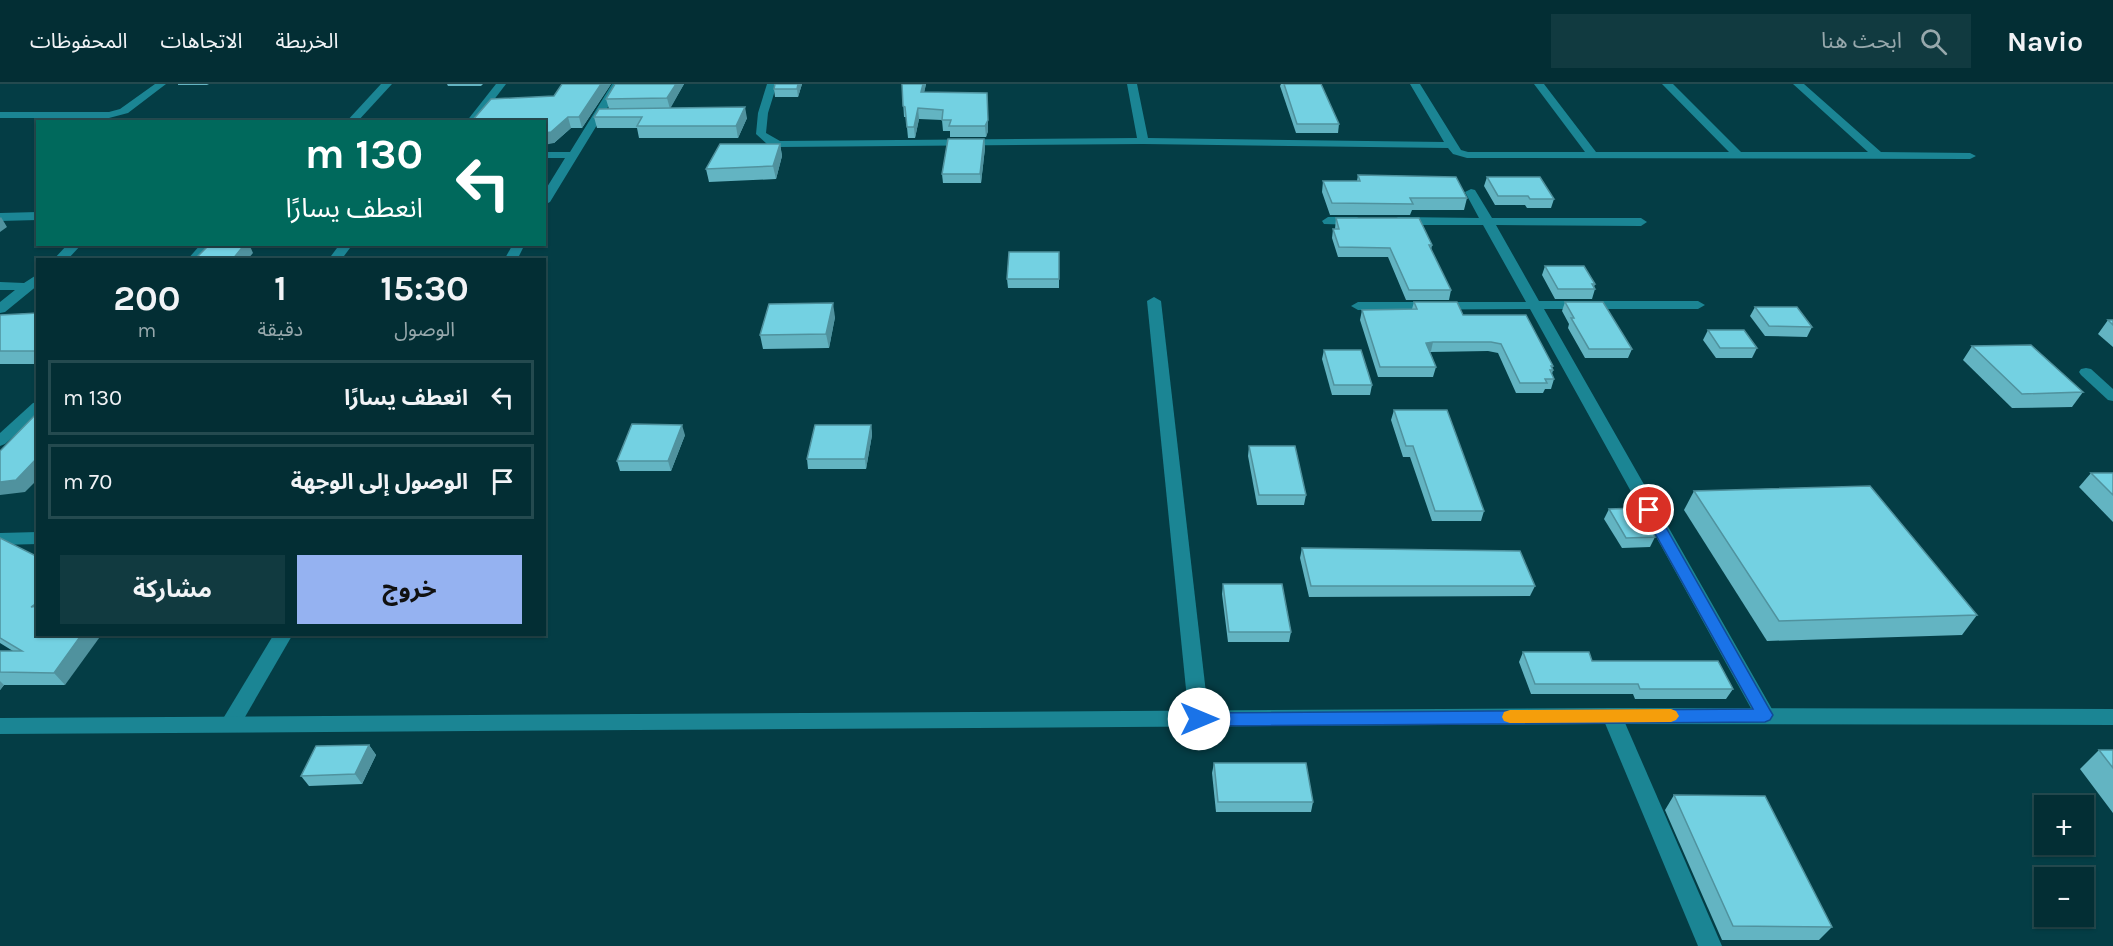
<!DOCTYPE html>
<html lang="ar">
<head>
<meta charset="utf-8">
<style>
	body { margin:0; font-family:Karla,"Noto Sans Arabic",sans-serif; background:#113a40; color:#f1f3f6; direction:rtl; height:100vh; display:flex; flex-direction:column; font-size:22px; white-space:nowrap }
	* { box-sizing:border-box; margin:0 }
	p { font-size:20px; color:#97a8ac }
	.icon { flex:none; width:33px; height:33px; fill:none; stroke:currentColor; stroke-width:2; stroke-linecap:round; stroke-linejoin:round }
	.map { position:relative; flex:1; overflow:hidden; direction:ltr }
	.panel { position:absolute; left:36px; top:174px; width:510px; height:378px; display:flex; flex-direction:column; background:#032e34; border-radius:0px; box-shadow:0 2px 4px #0004,0 0 0 2px #244a4f; direction:rtl }
	.panel>* { flex:none }
	.banner { position:absolute; left:36px; top:36px; width:510px; height:126px; border-radius:0px; box-shadow:0 2px 4px #0004,0 0 0 2px #244a4f; direction:rtl; background:#00695c; color:#fff; overflow:hidden }
	.controls { position:absolute; left:2034px; top:711px; display:grid; gap:12px }
	.controls a { display:grid; place-items:center; width:60px; height:60px; border-radius:0px; background:#032e34; box-shadow:0 2px 4px #0004,0 0 0 2px #244a4f; font-size:30px }
	.pin { position:absolute; display:grid; place-items:center; width:51px; height:51px; color:#fff; margin:-26px; border:3px solid #fff; border-radius:50%; box-shadow:0 2px 6px #0007 }
	.me { position:absolute; width:66px; margin:-33px; rotate:90deg; stroke-linejoin:round; filter:drop-shadow(0 0 4px #0008) }
	.turn { display:flex; align-items:center; gap:21px; height:126px; padding:0 24px; font-size:27px }
	.turn .icon { width:78px; height:78px; stroke-width:2.5 }
	.turn b { display:block; font-size:42px; line-height:51px }
	.eta { display:flex; justify-content:space-evenly; align-items:center; height:102px; text-align:center }
	.eta b { font-size:36px; font-weight:700; line-height:42px }
	.cta { display:flex; gap:12px; margin-top:auto; padding:12px 24px }
	.cta a { flex:1; height:69px; border-radius:0px; background:#95b2f1; color:#111; font-size:24px; font-weight:700; line-height:69px; text-align:center }
	.cta a+a { background:#113a40; color:#f1f3f6 }
	ul { padding:0; list-style:none }
	li { display:flex; align-items:center; gap:18px; height:75px; margin:0 12px 9px; padding:0 12px; border:3px solid #244a4f; border-radius:0px }
	li div { flex:1 }
	li b { display:block; font-size:22px }
	li em { font-style:normal }
	header { display:flex; align-items:center; gap:36px; box-sizing:border-box; height:84px; padding:0 30px; background:#032e34; border-bottom:2px solid #244a4f }
	header strong { font-size:28px }
	nav { display:flex; gap:33px; margin-inline-start:auto; font-size:21px }
	.search { width:420px; height:54px; background:#113a40; display:flex; align-items:center; gap:15px; box-sizing:border-box; padding:0 21px; border-radius:0px; color:#97a8ac; font-size:22px }
	.map>svg:first-child { display:block }
	.lines { fill:none; stroke-linecap:round; stroke-linejoin:round }
	.minor { fill:#1b8594; fill-rule:evenodd }
	.secondary { fill:#1b8594; fill-rule:evenodd }
	.wall { fill:#63b4c2 }
	.shaded-wall { fill:#50929e }
	.building { fill:#73d1e2; stroke:#50929e; stroke-width:1.5 }
	.route { fill:#1a73e8; stroke:#114b97; stroke-width:1.5 }
	.slow { fill:#f59e0b }
</style>
</head>
<body>
<header>
<strong>Navio</strong>
<div class="search"><svg class="icon" aria-label="search" viewBox="0 0 24 24"><circle cx="10" cy="10" r="6"/><path d="M15 15l6 6"/></svg>ابحث هنا</div>
<nav><a>الخريطة</a><a>الاتجاهات</a><a>المحفوظات</a></nav>
</header>
<div class="map">
<svg width="2113" height="862" viewBox="0 0 2113 862">
	<rect width="100%" height="100%" fill="#043d45"/>
	<g class="lines">
		<g class="minor">
			<path d="M 155,0 L 166,0 L 128,29 L 109,34 L 0,34 L 0,28 L 109,28 L 120,25 Z"/>
			<path d="M 381,0 L 392,0 L 357,38 L 346,38 Z"/>
			<path d="M 496,0 L 506,0 L 477,38 L 466,38 Z"/>
			<path d="M 612,0 L 622,0 L 550,118 L 544,121 L 544,108 L 565,74 L 544,74 L 544,68 L 570,68 Z"/>
			<path d="M 767,0 L 777,0 L 768,29 L 766,49 L 780,57 L 1137,54 L 1127,0 L 1137,0 L 1148,54 L 1444,58 L 1410,0 L 1420,0 L 1461,66 L 1468,68 L 1585,68 L 1534,0 L 1544,0 L 1596,68 L 1729,68 L 1662,0 L 1673,0 L 1741,68 L 1868,68 L 1793,0 L 1804,0 L 1881,68 L 1970,69 L 1976,72 L 1970,75 L 1467,74 L 1453,70 L 1448,64 L 1143,60 L 780,63 L 767,60 L 756,50 L 758,29 Z"/>
			<path d="M 1471,105 L 1475,106 L 1492,134 L 1641,134 L 1647,138 L 1641,142 L 1496,141 L 1539,217 L 1698,217 L 1705,221 L 1698,225 L 1544,225 L 1772,625 L 1775,631 L 1772,637 L 1765,639 L 1758,637 L 1530,225 L 1358,226 L 1351,222 L 1358,218 L 1526,218 L 1483,141 L 1398,141 L 1392,137 L 1398,133 L 1479,134 L 1465,108 Z"/>
			<path d="M 38,128 L 38,136 L 0,137 L 0,129 Z"/>
			<path d="M 1328,133 L 1357,133 L 1363,137 L 1357,141 L 1324,140 L 1322,137 Z"/>
			<path d="M 68,160 L 82,160 L 67,176 L 53,176 Z"/>
			<path d="M 201,160 L 215,160 L 201,176 L 187,176 Z"/>
			<path d="M 340,160 L 353,160 L 341,176 L 328,176 Z"/>
			<path d="M 513,160 L 525,160 L 517,176 L 504,176 Z"/>
			<path d="M 38,190 L 38,201 L 5,228 L 0,229 L 0,218 L 15,206 L 0,206 L 0,198 L 24,199 Z"/>
			<path d="M 1154,213 L 1161,217 L 1209,635 L 1206,641 L 1199,643 L 1192,641 L 1189,635 L 1147,217 Z"/>
			<path d="M 2086,284 L 2091,285 L 2113,305 L 2113,317 L 2108,316 L 2081,291 L 2079,288 L 2081,285 Z"/>
			<path d="M 38,318 L 38,331 L 5,360 L 0,362 L 0,349 L 33,319 Z"/>
			<path d="M 38,448 L 38,460 L 0,461 L 0,449 Z"/>
			<path d="M 274,550 L 293,550 L 238,645 L 231,647 L 224,645 L 221,639 L 224,633 Z"/>
			<path d="M 1612,624 L 1619,626 L 1622,632 L 1722,862 L 1698,862 L 1602,632 L 1605,626 Z"/>
		</g>
		<path class="secondary" d="M 1612,624 L 2113,625 L 2113,641 L 1612,640 L 0,650 L 0,634 Z"/>
	</g>
	<g class="wall">
		<path d="M 178,0 L 209,0 L 207,1 L 178,1 Z"/>
		<path d="M 447,0 L 483,0 L 481,2 L 448,2 Z"/>
		<path d="M 611,0 L 582,44 L 571,44 L 554,59 L 554,12 Z"/>
		<path d="M 615,0 L 684,0 L 670,24 L 747,34 L 738,54 L 639,54 L 637,44 L 597,44 L 594,33 L 609,25 L 606,15 Z"/>
		<path d="M 775,0 L 802,0 L 798,13 L 775,13 L 774,5 Z"/>
		<path d="M 902,0 L 926,0 L 924,8 L 987,9 L 988,47 L 986,53 L 950,53 L 950,47 L 943,47 L 942,36 L 919,35 L 915,54 L 908,54 L 906,33 L 904,33 Z"/>
		<path d="M 1281,0 L 1321,0 L 1339,40 L 1338,49 L 1296,49 L 1280,2 Z"/>
		<path d="M 984,55 L 985,64 L 981,99 L 943,99 L 942,90 Z"/>
		<path d="M 780,60 L 782,72 L 776,95 L 709,98 L 706,85 Z"/>
		<path d="M 1358,91 L 1467,114 L 1464,126 L 1412,126 L 1410,131 L 1330,131 L 1322,108 L 1323,97 L 1357,97 Z"/>
		<path d="M 1487,93 L 1554,115 L 1551,124 L 1527,124 L 1525,121 L 1495,121 L 1484,102 Z"/>
		<path d="M 1336,134 L 1432,161 L 1431,166 L 1451,206 L 1449,216 L 1406,216 L 1388,173 L 1338,173 L 1332,154 L 1333,145 L 1335,145 Z"/>
		<path d="M 263,160 L 306,160 L 305,163 L 264,162 Z"/>
		<rect x="387" y="160" width="15" height="1"/>
		<path d="M 1059,168 L 1059,204 L 1008,204 L 1007,195 Z"/>
		<path d="M 1545,182 L 1595,200 L 1594,203 L 1595,205 L 1592,215 L 1555,215 L 1542,191 Z"/>
		<path d="M 1414,218 L 1463,231 L 1553,282 L 1552,284 L 1553,286 L 1552,290 L 1554,295 L 1551,305 L 1545,305 L 1543,309 L 1516,309 L 1498,269 L 1488,267 L 1430,268 L 1436,283 L 1433,293 L 1378,293 L 1360,236 L 1362,226 L 1412,225 Z"/>
		<path d="M 1565,218 L 1632,265 L 1628,274 L 1585,274 L 1568,244 L 1569,240 L 1562,227 Z"/>
		<path d="M 1755,223 L 1812,243 L 1807,253 L 1765,252 L 1750,232 Z"/>
		<path d="M 38,229 L 38,280 L 0,280 L 0,231 Z"/>
		<path d="M 835,233 L 829,264 L 763,265 L 760,251 Z"/>
		<path d="M 2108,236 L 2113,236 L 2113,263 L 2098,250 Z"/>
		<path d="M 1708,246 L 1757,264 L 1752,274 L 1716,274 L 1703,256 Z"/>
		<path d="M 1972,262 L 2083,308 L 2072,323 L 2012,324 L 1963,276 Z"/>
		<path d="M 1324,266 L 1372,301 L 1370,311 L 1332,311 L 1322,275 Z"/>
		<path d="M 1394,326 L 1484,427 L 1481,437 L 1432,437 L 1410,373 L 1403,373 L 1391,336 Z"/>
		<path d="M 871,341 L 872,351 L 866,385 L 808,385 L 807,375 Z"/>
		<path d="M 685,351 L 671,387 L 620,387 L 617,377 Z"/>
		<path d="M 1249,362 L 1306,411 L 1304,421 L 1257,421 L 1248,372 Z"/>
		<path d="M 2091,389 L 2113,389 L 2113,438 L 2079,403 Z"/>
		<path d="M 1694,407 L 1977,531 L 1962,551 L 1767,557 L 1684,426 Z"/>
		<path d="M 1609,425 L 1655,453 L 1650,463 L 1622,464 L 1604,435 Z"/>
		<path d="M 0,454 L 65,601 L 4,601 L 0,606 L 0,567 L 13,567 L 0,559 Z"/>
		<path d="M 1302,464 L 1535,502 L 1530,512 L 1309,513 L 1300,474 Z"/>
		<path d="M 1223,500 L 1291,548 L 1289,558 L 1228,558 L 1222,510 Z"/>
		<path d="M 1523,568 L 1592,577 L 1733,605 L 1726,615 L 1635,615 L 1633,610 L 1531,610 L 1519,578 Z"/>
		<path d="M 369,661 L 376,671 L 362,700 L 309,702 L 301,692 Z"/>
		<path d="M 2099,666 L 2113,666 L 2113,729 L 2080,685 Z"/>
		<path d="M 1214,679 L 1313,718 L 1311,728 L 1216,728 L 1212,689 Z"/>
		<path d="M 1674,711 L 1832,843 L 1819,856 L 1722,856 L 1665,726 Z"/>
	</g>
	<g class="shaded-wall">
		<path d="M 601,0 L 611,0 L 582,44 L 579,33 Z"/>
		<path d="M 676,0 L 684,0 L 670,25 L 667,14 Z"/>
		<path d="M 798,0 L 802,0 L 798,13 L 797,5 Z"/>
		<path d="M 923,0 L 926,0 L 922,19 L 921,8 Z"/>
		<path d="M 987,9 L 988,47 L 986,53 L 985,42 Z"/>
		<path d="M 745,23 L 747,34 L 738,54 L 736,42 Z"/>
		<path d="M 918,24 L 919,35 L 915,54 L 914,43 Z"/>
		<path d="M 568,33 L 571,44 L 554,59 L 544,61 L 544,49 Z"/>
		<path d="M 984,55 L 985,64 L 981,99 L 980,90 Z"/>
		<path d="M 780,60 L 782,72 L 776,95 L 773,82 Z"/>
		<path d="M 1,133 L 7,143 L 0,148 L 0,134 Z"/>
		<path d="M 245,160 L 249,160 L 253,169 L 247,176 L 232,176 Z"/>
		<path d="M 833,219 L 835,233 L 829,264 L 826,250 Z"/>
		<path d="M 1433,258 L 1431,267 L 1424,269 L 1426,259 Z"/>
		<path d="M 682,341 L 685,351 L 671,387 L 668,377 Z"/>
		<path d="M 871,341 L 872,351 L 866,385 L 865,375 Z"/>
		<path d="M 38,373 L 38,395 L 25,408 L 0,411 L 0,398 Z"/>
		<path d="M 82,550 L 102,550 L 65,601 L 54,589 Z"/>
		<path d="M 0,597 L 4,601 L 0,606 Z"/>
		<path d="M 369,661 L 376,671 L 362,700 L 355,690 Z"/>
	</g>
	<g class="building">
		<path d="M 562,0 L 601,0 L 579,33 L 568,33 L 551,48 L 544,49 L 544,38 L 471,38 L 491,15 L 554,12 Z"/>
		<path d="M 615,0 L 676,0 L 667,14 L 606,15 Z"/>
		<path d="M 775,0 L 798,0 L 797,5 L 774,5 Z"/>
		<path d="M 902,0 L 923,0 L 921,8 L 987,9 L 988,36 L 985,42 L 949,42 L 951,36 L 942,36 L 943,26 L 918,24 L 914,43 L 907,43 L 905,23 L 903,22 Z"/>
		<path d="M 1284,0 L 1321,0 L 1339,40 L 1297,40 Z"/>
		<path d="M 745,23 L 736,42 L 637,42 L 642,33 L 594,33 L 599,25 Z"/>
		<path d="M 948,55 L 984,55 L 980,90 L 942,90 Z"/>
		<path d="M 720,60 L 780,60 L 773,82 L 706,85 Z"/>
		<path d="M 1358,91 L 1456,93 L 1467,114 L 1410,114 L 1413,120 L 1332,119 L 1323,97 L 1360,97 Z"/>
		<path d="M 1487,93 L 1540,93 L 1554,115 L 1530,115 L 1528,112 L 1498,112 Z"/>
		<path d="M 1336,134 L 1419,134 L 1432,161 L 1429,161 L 1451,206 L 1409,206 L 1390,164 L 1339,163 L 1333,145 L 1339,145 Z"/>
		<path d="M 210,160 L 245,160 L 232,176 L 194,176 Z"/>
		<path d="M 1009,168 L 1059,168 L 1059,195 L 1007,195 Z"/>
		<path d="M 1545,182 L 1584,182 L 1595,200 L 1592,200 L 1595,205 L 1558,205 Z"/>
		<path d="M 1414,218 L 1457,218 L 1463,231 L 1526,231 L 1553,282 L 1551,282 L 1553,286 L 1550,286 L 1554,295 L 1545,295 L 1547,299 L 1520,299 L 1501,260 L 1491,258 L 1433,258 L 1426,259 L 1436,283 L 1380,283 L 1362,226 L 1417,225 Z"/>
		<path d="M 1565,218 L 1603,218 L 1632,265 L 1589,265 L 1571,234 L 1574,234 Z"/>
		<path d="M 833,219 L 826,250 L 760,251 L 769,220 Z"/>
		<path d="M 1755,223 L 1797,223 L 1812,243 L 1769,242 Z"/>
		<path d="M 38,229 L 38,267 L 0,267 L 0,231 Z"/>
		<path d="M 2108,236 L 2113,236 L 2113,241 Z"/>
		<path d="M 1708,246 L 1744,246 L 1757,264 L 1720,264 Z"/>
		<path d="M 2031,261 L 2083,308 L 2022,310 L 1972,262 Z"/>
		<path d="M 1324,266 L 1361,266 L 1372,301 L 1334,301 Z"/>
		<path d="M 1394,326 L 1447,326 L 1484,427 L 1435,427 L 1413,362 L 1406,362 Z"/>
		<path d="M 38,328 L 38,373 L 16,396 L 0,398 L 0,367 Z"/>
		<path d="M 632,340 L 682,341 L 668,377 L 617,377 Z"/>
		<path d="M 815,341 L 871,341 L 865,375 L 807,375 Z"/>
		<path d="M 1249,362 L 1295,362 L 1306,411 L 1259,411 Z"/>
		<path d="M 2091,389 L 2113,389 L 2113,411 Z"/>
		<path d="M 1870,402 L 1977,531 L 1779,537 L 1694,407 Z"/>
		<path d="M 1639,424 L 1655,453 L 1626,454 L 1609,425 Z"/>
		<path d="M 0,454 L 38,473 L 38,518 L 31,523 L 38,522 L 38,550 L 82,550 L 54,589 L 0,588 L 0,567 L 22,567 L 0,554 Z"/>
		<path d="M 1302,464 L 1520,467 L 1535,502 L 1311,502 Z"/>
		<path d="M 1223,500 L 1282,500 L 1291,548 L 1229,548 Z"/>
		<path d="M 1523,568 L 1589,568 L 1592,577 L 1718,577 L 1733,605 L 1640,605 L 1638,600 L 1535,600 Z"/>
		<path d="M 369,661 L 355,690 L 301,692 L 316,662 Z"/>
		<path d="M 2099,666 L 2113,666 L 2113,684 Z"/>
		<path d="M 1214,679 L 1306,679 L 1313,718 L 1218,718 Z"/>
		<path d="M 1674,711 L 1765,712 L 1832,843 L 1733,842 Z"/>
	</g>
	<path class="route" d="M 1649,421 L 1656,426 L 1770,626 L 1773,631 L 1770,636 L 1765,638 L 1199,642 L 1193,640 L 1191,635 L 1193,631 L 1199,629 L 1753,625 L 1642,426 Z"/>
	<path class="slow" d="M 1671,625 L 1676,627 L 1679,632 L 1676,636 L 1671,638 L 1510,639 L 1504,637 L 1502,633 L 1504,628 L 1510,626 Z"/>
</svg>
<div class="controls">
<a>+</a>
<a>−</a>
</div>
<div class="pin" style="left:1649px;top:426px;background:#d93025"><svg class="icon" aria-label="arrive" viewBox="0 0 24 24"><path d="M6 21V4h12l-3 4 3 4H6"/></svg></div>
<svg class="me" style="left:1199px;top:635px" viewBox="-20 -20 40 40"><circle r="19" fill="#fff"/><path d="M0-13L10 11 0 6-10 11z" fill="#1a73e8"/></svg>
<div class="banner">
<div class="turn"><svg class="icon" aria-label="left" viewBox="0 0 24 24"><path d="M17 20v-9H6M10 6l-5 5 5 5"/></svg><div><b>130 m</b>انعطف يسارًا</div></div>
</div>
<section class="panel">
<div class="eta">
<div><b>15:30</b><p>الوصول</p></div>
<div><b>1</b><p>دقيقة</p></div>
<div><b>200</b><p>m</p></div>
</div>
<ul>
<li><svg class="icon" aria-label="left" viewBox="0 0 24 24"><path d="M17 20v-9H6M10 6l-5 5 5 5"/></svg><div><b>انعطف يسارًا</b></div><em>130 m</em></li>
<li><svg class="icon" aria-label="arrive" viewBox="0 0 24 24"><path d="M6 21V4h12l-3 4 3 4H6"/></svg><div><b>الوصول إلى الوجهة</b></div><em>70 m</em></li>
</ul>
<div class="cta"><a>خروج</a><a>مشاركة</a></div>
</section>
</div>
</body>
</html>
